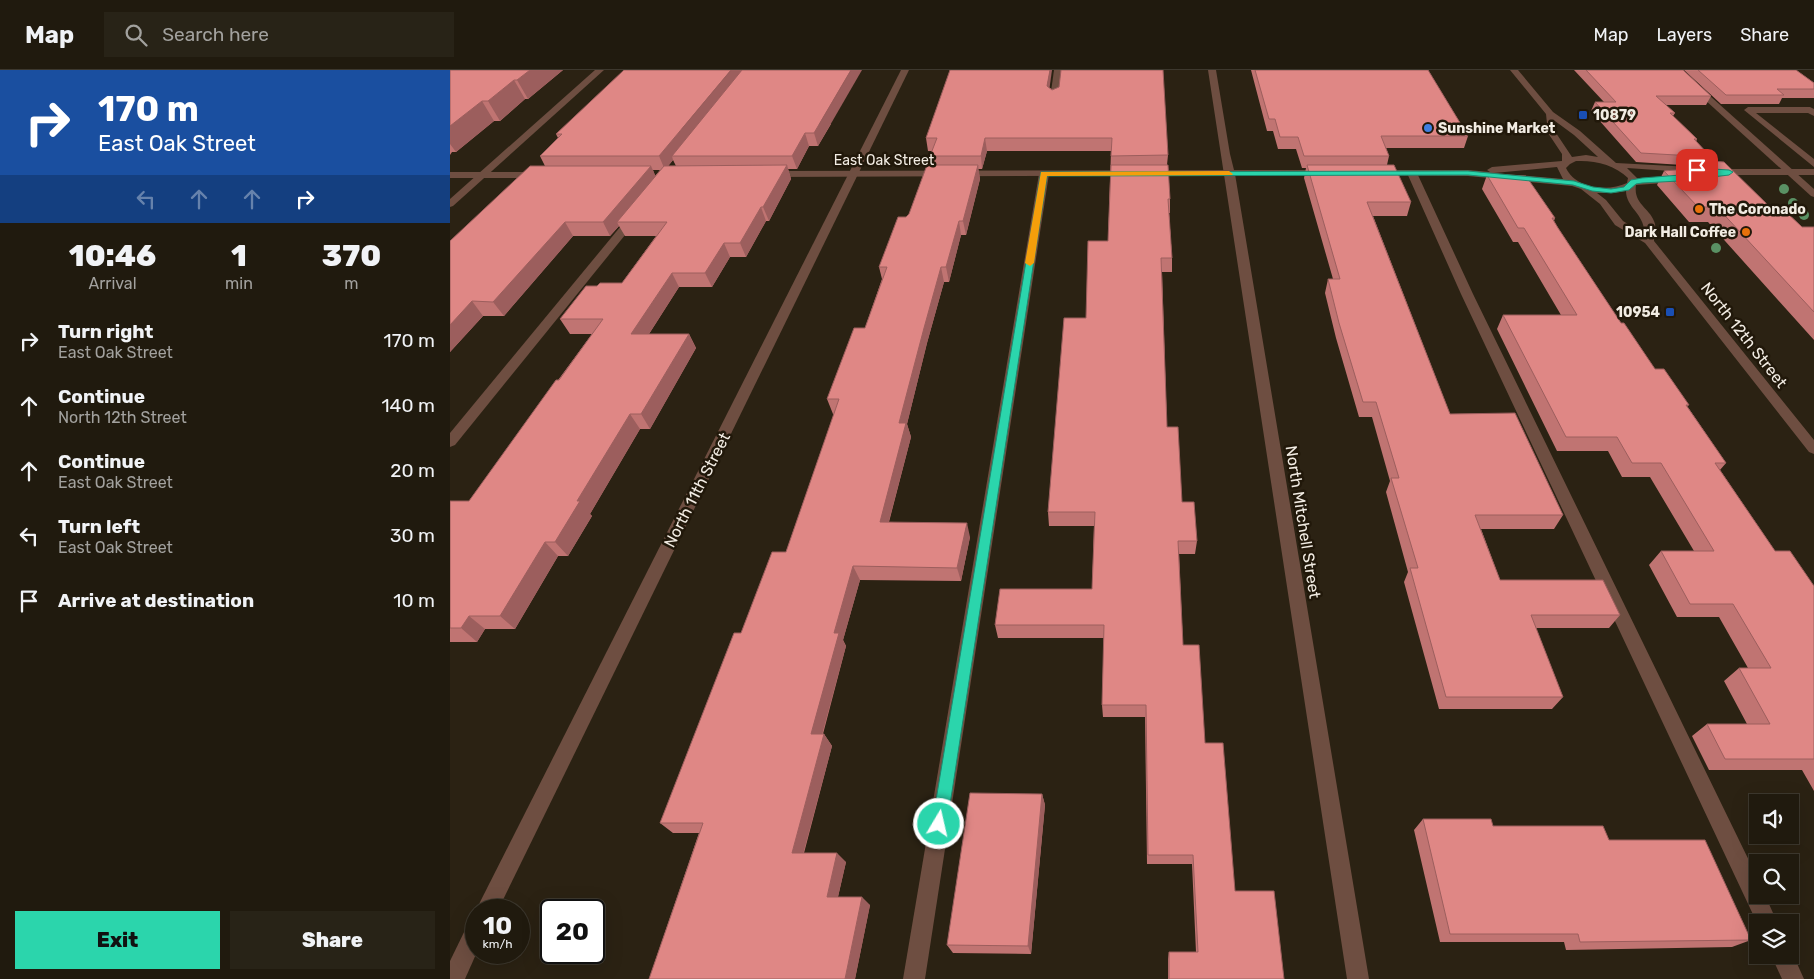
<!DOCTYPE html>
<html lang="en">
<head>
<meta charset="utf-8">
<style>
	body { margin:0; font-family:Rubik,sans-serif; background:#282317; color:#f1f3f6; height:100vh; display:flex; flex-direction:column; font-size:19px; white-space:nowrap }
	* { box-sizing:border-box; margin:0 }
	p { font-size:16px; color:#a2a19e }
	.icon { flex:none; width:28px; height:28px; fill:none; stroke:currentColor; stroke-width:2; stroke-linecap:round; stroke-linejoin:round }
	.map { position:relative; flex:1; overflow:hidden }
	.sheet { display:flex; flex-direction:column; background:#201a0e; width:450px }
	.sheet>* { flex:none }
	.guide { background:#1a4fa0; color:#fff; overflow:hidden }
	.buttons { position:absolute; left:1299px; top:724px; display:grid; gap:10px }
	.buttons a { display:grid; place-items:center; width:50px; height:50px; border-radius:0px; background:#201a0e; box-shadow:0 5px 20px #0002,0 0 0 1px #3d382e; font-size:25px }
	.speed { position:absolute; left:15px; top:829px; display:flex; gap:10px; font-size:25px; font-weight:700; text-align:center }
	.speed>* { display:grid; place-content:center; width:65px; height:65px; border-radius:50%; background:#201a0e; box-shadow:0 5px 20px #0002,0 0 0 1px #3d382e; line-height:1 }
	.speed small { font-size:12px; font-weight:400 }
	.speed .limit { border:2px solid #111; border-radius:8px; background:#fff; color:#111 }
	.pin { position:absolute; display:grid; place-items:center; width:42px; height:42px; color:#fff; margin:-21px; border-radius:10px; box-shadow:0 2px 8px #0006 }
	.me { position:absolute; width:55px; margin:-28px; rotate:9deg; stroke-linejoin:round; filter:drop-shadow(0 0 4px #0008) }
	.turn { display:flex; align-items:center; gap:18px; height:105px; padding:0 15px; font-size:22px }
	.turn .icon { width:65px; height:65px; stroke-width:2.5 }
	.turn b { display:block; font-size:35px; line-height:42px }
	.lanes { display:flex; align-items:center; height:48px; padding:0 15px; background:#0003; justify-content:center; gap:25px; direction:ltr }
	.lanes .off { opacity:.35 }
	.eta { display:flex; justify-content:space-evenly; align-items:center; height:85px; text-align:center }
	.eta b { font-size:30px; font-weight:800; line-height:35px }
	.action { display:flex; gap:10px; margin-top:auto; padding:10px 15px }
	.action a { flex:1; height:58px; border-radius:0px; background:#2bd5ac; color:#111; font-size:20px; font-weight:800; line-height:58px; text-align:center }
	.action a+a { background:#282317; color:#f1f3f6 }
	ul { padding:0; list-style:none }
	li { display:flex; align-items:center; gap:15px; height:65px; padding:0 15px }
	li div { flex:1 }
	li b { display:block; font-size:19px }
	li em { font-style:normal }
	header { display:flex; align-items:center; gap:30px; box-sizing:border-box; height:70px; padding:0 25px; background:#201a0e; border-bottom:1px solid #3d382e }
	header strong { font-size:24px }
	nav { display:flex; gap:28px; margin-inline-start:auto; font-size:18px }
	.search { width:350px; height:45px; background:#282317; display:flex; align-items:center; gap:12px; box-sizing:border-box; padding:0 18px; border-radius:0px; color:#a2a19e; font-size:19px }
	main { display:flex; flex:1; min-height:0 }
	.map>svg:first-child { display:block }
	.lines { fill:none; stroke-linecap:round; stroke-linejoin:round }
	.service { fill:#6e4e41; fill-rule:evenodd }
	.minor { fill:#6e4e41; fill-rule:evenodd }
	.tertiary { fill:#6e4e41; fill-rule:evenodd }
	.tree { fill:#5a9164 }
	.wall { fill:#c07472; fill-rule:evenodd }
	.shaded-wall { fill:#9c5e5d }
	.building { fill:#df8785; stroke:#9c5e5d }
	.route { fill:#2bd5ac; stroke:#1c8a70 }
	.slow { fill:#f59e0b }
	.transit-dot { fill:#1a4fb4; stroke:#21180a; stroke-width:2 }
	.shop-dot { fill:#3f7fe0; stroke:#21180a; stroke-width:2 }
	.food-dot { fill:#e8710a; stroke:#21180a; stroke-width:2 }
	.labels { text-anchor:middle; dominant-baseline:central; stroke-width:5; stroke-linejoin:round; paint-order:stroke }
	.far-poi-label { font-size:14px; font-weight:bold; fill:#f2ece3; stroke:#21180a; text-anchor:start }
	.far-street-label { font-size:14px; fill:#f2ece3; stroke:#21180a }
	.street-label { font-size:16px; fill:#f2ece3; stroke:#21180a }
</style>
</head>
<body>
<header>
<strong>Map</strong>
<div class="search"><svg class="icon" aria-label="search" viewBox="0 0 24 24"><circle cx="10" cy="10" r="6"/><path d="M15 15l6 6"/></svg>Search here</div>
<nav><a>Map</a><a>Layers</a><a>Share</a></nav>
</header>
<main>
<section class="sheet">
<div class="guide">
<div class="turn"><svg class="icon" aria-label="right" viewBox="0 0 24 24"><path d="M7 20v-9h11M14 6l5 5-5 5"/></svg><div><b>170 m</b>East Oak Street</div></div>
<div class="lanes"><svg class="icon off" aria-label="left" viewBox="0 0 24 24"><path d="M17 20v-9H6M10 6l-5 5 5 5"/></svg><svg class="icon off" aria-label="ahead" viewBox="0 0 24 24"><path d="M12 20V5M6 11l6-6 6 6"/></svg><svg class="icon off" aria-label="ahead" viewBox="0 0 24 24"><path d="M12 20V5M6 11l6-6 6 6"/></svg><svg class="icon" aria-label="right" viewBox="0 0 24 24"><path d="M7 20v-9h11M14 6l5 5-5 5"/></svg></div>
</div>
<div class="eta">
<div><b>10:46</b><p>Arrival</p></div>
<div><b>1</b><p>min</p></div>
<div><b>370</b><p>m</p></div>
</div>
<ul>
<li><svg class="icon" aria-label="right" viewBox="0 0 24 24"><path d="M7 20v-9h11M14 6l5 5-5 5"/></svg><div><b>Turn right</b><p>East Oak Street</p></div><em>170 m</em></li>
<li><svg class="icon" aria-label="ahead" viewBox="0 0 24 24"><path d="M12 20V5M6 11l6-6 6 6"/></svg><div><b>Continue</b><p>North 12th Street</p></div><em>140 m</em></li>
<li><svg class="icon" aria-label="ahead" viewBox="0 0 24 24"><path d="M12 20V5M6 11l6-6 6 6"/></svg><div><b>Continue</b><p>East Oak Street</p></div><em>20 m</em></li>
<li><svg class="icon" aria-label="left" viewBox="0 0 24 24"><path d="M17 20v-9H6M10 6l-5 5 5 5"/></svg><div><b>Turn left</b><p>East Oak Street</p></div><em>30 m</em></li>
<li><svg class="icon" aria-label="arrive" viewBox="0 0 24 24"><path d="M6 21V4h12l-3 4 3 4H6"/></svg><div><b>Arrive at destination</b></div><em>10 m</em></li>
</ul>
<div class="action"><a>Exit</a><a>Share</a></div>
</section>
<div class="map">
<svg width="1364" height="909" viewBox="0 0 1364 909">
	<rect width="100%" height="100%" fill="#2b2213"/>
	<g class="lines">
		<g class="service">
			<path d="M 604,0 L 612,0 L 608,29 L 604,31 L 600,29 Z"/>
			<path d="M 1222,0 L 1231,0 L 1364,119 L 1364,127 L 1361,126 Z"/>
			<path d="M 1360,37 L 1364,39 L 1364,46 L 1358,43 L 1306,43 L 1364,89 L 1364,97 L 1294,40 L 1298,37 Z"/>
			<path d="M 962,100 L 967,103 L 1023,224 L 1308,809 L 1308,825 L 1315,825 L 1327,852 L 1308,852 L 1308,855 L 1011,224 L 957,103 Z"/>
			<path d="M 594,101 L 599,104 L 475,909 L 453,909 L 589,104 Z"/>
			<path d="M 184,144 L 188,145 L 188,149 L 5,375 L 0,377 L 0,363 L 180,145 Z"/>
			<path d="M 1340,878 L 1354,909 L 1332,909 L 1321,885 L 1340,885 Z"/>
		</g>
		<g class="minor">
			<path d="M 145,0 L 154,0 L 3,136 L 0,137 L 0,129 Z"/>
			<path d="M 451,0 L 459,0 L 48,840 L 26,840 Z"/>
			<path d="M 758,0 L 766,0 L 780,84 L 785,104 L 919,909 L 897,909 Z"/>
			<path d="M 26,851 L 27,882 L 15,909 L 0,909 L 0,891 L 18,854 Z"/>
		</g>
		<g class="tertiary">
			<path d="M 1060,0 L 1068,0 L 1103,42 L 1130,61 L 1166,93 L 1279,99 L 1364,99 L 1364,105 L 1279,105 L 1177,98 L 1188,109 L 1229,106 L 1234,109 L 1229,112 L 1186,115 C 1183,135 1201,138 1205,154 C 1206,159 1204,166 1204,171 L 1364,370 L 1364,384 L 1359,382 L 1195,173 L 1165,155 L 1150,134 L 1131,119 L 1122,116 L 1018,106 L 925,105 L 925,101 L 928,100 L 1018,100 L 1040,102 L 1037,100 L 1042,97 L 1112,91 L 1112,84 L 1098,63 L 1096,44 ZM 1105,51 L 1124,65 L 1148,87 L 1136,85 L 1122,87 L 1106,63 ZM 1126,91 C 1145,90 1165,95 1178,108 L 1177,113 C 1158,122 1126,119 1116,98 L 1120,94 ZM 1107,97 L 1113,109 L 1044,103 ZM 1176,121 C 1176,138 1196,145 1194,164 L 1173,151 L 1156,130 L 1147,123 L 1164,123 Z"/>
			<path d="M 875,100 L 878,101 L 878,105 L 321,107 L 316,104 L 321,101 Z"/>
			<path d="M 0,102 L 91,102 L 96,105 L 91,108 L 0,108 Z"/>
		</g>
	</g>
	<g class="tree">
		<circle cx="1334" cy="119" r="5"/>
		<circle cx="1343" cy="133" r="5"/>
		<circle cx="1354" cy="145" r="5"/>
		<circle cx="1243" cy="162" r="5"/>
		<circle cx="1266" cy="178" r="5"/>
	</g>
	<g class="wall">
		<path d="M 0,0 L 113,0 L 78,29 L 75,29 L 50,51 L 44,51 L 6,82 L 2,82 L 0,85 Z"/>
		<path d="M 801,0 L 978,0 L 1018,66 L 1014,78 L 936,78 L 939,86 L 937,95 L 961,132 L 957,146 L 923,146 L 1000,344 L 1113,445 L 1104,459 L 1031,459 L 1050,510 L 1170,545 L 1159,558 L 1086,558 L 1113,627 L 1102,639 L 989,639 L 954,512 L 958,502 L 936,422 L 940,411 L 922,347 L 909,347 L 886,268 L 875,223 L 878,209 L 883,209 L 854,108 L 856,98 L 852,98 L 846,79 L 828,79 L 823,61 L 817,61 Z"/>
		<path d="M 1124,0 L 1233,0 L 1261,26 L 1256,35 L 1215,35 L 1225,43 L 1223,46 L 1247,69 L 1246,72 L 1261,87 L 1259,91 L 1321,138 L 1352,157 L 1364,157 L 1364,270 L 1258,152 L 1239,152 L 1207,115 L 1214,101 L 1247,98 L 1248,96 L 1186,92 L 1141,41 L 1145,32 L 1154,32 Z"/>
		<path d="M 1234,0 L 1346,0 L 1364,13 L 1364,28 L 1332,28 L 1329,34 L 1271,34 Z"/>
		<path d="M 600,18 L 718,85 L 717,95 L 720,129 L 720,143 L 719,143 L 722,188 L 722,202 L 712,202 L 717,357 L 732,432 L 747,471 L 745,484 L 729,484 L 733,575 L 755,673 L 785,821 L 834,909 L 718,909 L 718,889 L 719,882 L 746,882 L 742,794 L 697,794 L 695,647 L 653,647 L 652,635 L 654,568 L 548,568 L 545,555 L 642,519 L 644,456 L 599,456 L 598,442 L 636,248 L 658,171 L 661,81 L 537,81 L 532,99 L 528,99 L 530,109 L 516,165 L 511,165 L 499,212 L 494,212 L 477,273 L 457,354 L 461,367 L 439,452 L 520,467 L 511,511 L 410,510 L 393,570 L 396,576 L 373,664 L 374,664 L 382,676 L 354,783 L 396,792 L 388,827 L 420,835 L 405,909 L 199,909 L 249,763 L 223,763 L 210,753 L 291,563 L 336,482 L 384,344 L 383,344 L 377,329 L 415,258 L 432,209 L 429,197 L 456,147 L 459,144 L 482,95 L 480,86 L 482,81 L 478,81 L 476,68 Z"/>
		<path d="M 381,54 L 368,76 L 359,76 L 347,99 L 338,99 L 341,109 L 319,151 L 316,151 L 296,187 L 280,187 L 262,217 L 229,217 L 199,264 L 239,264 L 246,278 L 200,359 L 190,359 L 140,444 L 142,446 L 118,486 L 108,486 L 65,559 L 35,559 L 27,572 L 0,572 L 0,431 L 19,431 L 142,264 L 120,264 L 110,249 L 147,216 L 172,213 L 206,166 L 175,166 L 169,156 L 160,166 L 123,166 L 54,246 L 33,246 L 0,282 L 0,171 L 95,96 L 90,86 L 108,68 L 106,64 ZM 223,90 L 226,96 L 218,96 ZM 203,100 L 210,100 L 205,106 Z"/>
		<path d="M 1037,105 L 1105,148 L 1104,151 L 1108,158 L 1171,253 L 1205,299 L 1239,335 L 1237,336 L 1276,393 L 1270,400 L 1325,481 L 1364,516 L 1364,721 L 1352,700 L 1259,700 L 1242,666 L 1257,654 L 1297,654 L 1274,611 L 1289,598 L 1298,598 L 1269,547 L 1227,547 L 1199,495 L 1211,481 L 1244,481 L 1200,407 L 1172,407 L 1158,381 L 1107,381 L 1047,259 L 1053,245 L 1111,245 L 1068,172 L 1063,172 L 1032,119 Z"/>
		<path d="M 592,724 L 595,735 L 581,884 L 503,883 L 497,875 Z"/>
		<path d="M 973,749 L 1043,756 L 1159,770 L 1301,870 L 1282,877 L 1116,880 L 1114,872 L 990,872 L 964,760 Z"/>
	</g>
	<g class="shaded-wall">
		<path d="M 80,0 L 113,0 L 78,29 L 67,10 Z"/>
		<path d="M 281,0 L 295,0 L 222,86 L 223,90 L 215,100 L 209,86 Z"/>
		<path d="M 401,0 L 412,0 L 368,76 L 364,63 Z"/>
		<path d="M 600,0 L 602,0 L 598,29 L 597,16 Z"/>
		<path d="M 64,10 L 75,29 L 50,51 L 38,31 Z"/>
		<path d="M 32,31 L 44,51 L 6,82 L 0,74 L 0,56 Z"/>
		<path d="M 355,63 L 359,76 L 347,99 L 342,86 Z"/>
		<path d="M 535,68 L 537,81 L 532,99 L 531,86 Z"/>
		<path d="M 337,95 L 341,109 L 319,151 L 313,137 Z"/>
		<path d="M 528,95 L 530,109 L 516,165 L 513,151 Z"/>
		<path d="M 201,96 L 207,109 L 167,152 L 169,156 L 160,166 L 153,152 Z"/>
		<path d="M 311,137 L 316,151 L 296,187 L 290,173 Z"/>
		<path d="M 509,151 L 511,165 L 499,212 L 496,197 Z"/>
		<path d="M 115,152 L 123,166 L 54,246 L 43,232 Z"/>
		<path d="M 274,173 L 280,187 L 262,217 L 255,203 Z"/>
		<path d="M 491,197 L 494,212 L 477,273 L 457,354 L 461,367 L 435,466 L 430,452 L 449,353 L 474,258 Z"/>
		<path d="M 222,203 L 229,217 L 190,278 L 181,264 Z"/>
		<path d="M 22,231 L 33,246 L 0,282 L 0,255 Z"/>
		<path d="M 239,264 L 246,278 L 200,359 L 191,344 Z"/>
		<path d="M 180,344 L 190,359 L 140,444 L 142,446 L 118,486 L 105,472 L 127,431 Z"/>
		<path d="M 517,453 L 520,467 L 511,511 L 507,498 Z"/>
		<path d="M 95,472 L 108,486 L 65,559 L 50,546 Z"/>
		<path d="M 403,496 L 410,510 L 393,570 L 396,576 L 369,676 L 361,664 L 384,563 Z"/>
		<path d="M 19,546 L 35,559 L 27,572 L 11,558 Z"/>
		<path d="M 374,664 L 382,676 L 351,792 L 342,783 Z"/>
		<path d="M 592,724 L 595,735 L 581,884 L 578,876 Z"/>
		<path d="M 387,783 L 396,792 L 386,835 L 377,827 Z"/>
		<path d="M 412,827 L 420,835 L 405,909 L 395,909 Z"/>
	</g>
	<g class="building">
		<path d="M 0,0 L 80,0 L 67,10 L 64,10 L 38,31 L 32,31 L 0,56 Z"/>
		<path d="M 174,0 L 281,0 L 209,86 L 90,86 L 112,64 L 106,64 Z"/>
		<path d="M 292,0 L 401,0 L 364,63 L 355,63 L 342,86 L 222,86 Z"/>
		<path d="M 500,0 L 600,0 L 597,16 L 602,20 L 609,17 L 611,0 L 713,0 L 718,85 L 661,86 L 662,68 L 535,68 L 531,86 L 480,86 L 487,68 L 476,68 Z"/>
		<path d="M 805,0 L 978,0 L 1018,66 L 931,66 L 939,86 L 854,86 L 848,67 L 830,67 L 825,49 L 819,49 Z"/>
		<path d="M 1136,0 L 1233,0 L 1261,26 L 1206,26 L 1225,43 L 1220,43 L 1247,69 L 1244,69 L 1261,87 L 1191,83 L 1145,32 L 1166,32 Z"/>
		<path d="M 1248,0 L 1346,0 L 1364,13 L 1364,19 L 1327,19 L 1334,25 L 1276,25 Z"/>
		<path d="M 1251,90 L 1274,92 L 1321,138 L 1332,138 L 1352,157 L 1364,157 L 1364,242 L 1267,137 L 1248,137 L 1214,101 L 1247,98 L 1254,93 Z"/>
		<path d="M 337,95 L 313,137 L 311,137 L 290,173 L 274,173 L 255,203 L 222,203 L 181,264 L 239,264 L 191,344 L 180,344 L 127,431 L 130,431 L 105,472 L 95,472 L 50,546 L 19,546 L 11,558 L 0,558 L 0,431 L 19,431 L 106,310 L 109,310 L 153,249 L 110,249 L 136,216 L 147,216 L 150,213 L 172,213 L 217,152 L 167,152 L 214,96 Z"/>
		<path d="M 477,95 L 528,95 L 513,151 L 509,151 L 496,197 L 491,197 L 474,258 L 449,353 L 456,353 L 430,452 L 517,453 L 507,498 L 403,496 L 384,563 L 389,563 L 361,664 L 374,664 L 342,783 L 387,783 L 377,827 L 412,827 L 395,909 L 199,909 L 253,753 L 210,753 L 284,563 L 291,563 L 322,482 L 336,482 L 389,329 L 377,329 L 404,258 L 415,258 L 437,197 L 429,197 L 448,147 L 456,147 L 459,144 Z"/>
		<path d="M 661,95 L 718,95 L 720,129 L 718,129 L 722,188 L 711,188 L 717,357 L 728,357 L 732,432 L 744,432 L 747,471 L 728,471 L 733,575 L 749,575 L 755,673 L 773,673 L 785,821 L 824,821 L 834,909 L 719,909 L 719,882 L 748,882 L 743,785 L 698,785 L 696,635 L 652,635 L 654,555 L 545,555 L 550,519 L 642,519 L 645,442 L 598,442 L 614,248 L 636,248 L 638,171 L 658,171 Z"/>
		<path d="M 857,95 L 944,95 L 961,132 L 917,132 L 1000,344 L 1065,343 L 1113,445 L 1025,445 L 1050,510 L 1153,510 L 1170,545 L 1081,545 L 1113,627 L 996,627 L 960,498 L 968,498 L 941,408 L 949,408 L 926,332 L 913,332 L 889,253 L 878,209 L 890,209 Z"/>
		<path d="M 80,96 L 201,96 L 153,152 L 115,152 L 43,232 L 22,231 L 0,255 L 0,171 Z"/>
		<path d="M 1037,105 L 1076,106 L 1105,148 L 1102,148 L 1108,158 L 1171,253 L 1174,253 L 1205,299 L 1214,299 L 1239,335 L 1236,335 L 1276,393 L 1265,393 L 1325,481 L 1340,481 L 1364,516 L 1364,689 L 1275,689 L 1257,654 L 1320,654 L 1289,598 L 1321,598 L 1283,534 L 1240,534 L 1211,481 L 1264,481 L 1211,393 L 1182,393 L 1167,367 L 1116,367 L 1053,245 L 1127,245 L 1074,158 L 1068,158 Z"/>
		<path d="M 520,723 L 592,724 L 578,876 L 497,875 Z"/>
		<path d="M 973,749 L 1041,749 L 1043,756 L 1153,756 L 1159,770 L 1255,770 L 1301,870 L 1130,872 L 1128,864 L 1000,864 Z"/>
	</g>
	<path class="route" d="M 1247,98 L 1279,100 L 1283,102 L 1279,105 L 1229,111 L 1192,113 L 1186,114 L 1179,120 L 1161,123 L 1142,121 L 1123,115 L 1018,105 L 597,106 L 497,754 L 495,760 L 489,762 L 484,760 L 482,754 L 591,102 L 1018,101 L 1124,111 L 1143,117 L 1161,119 L 1174,117 L 1181,110 L 1192,108 L 1256,103 L 1245,102 L 1244,100 Z"/>
	<path class="slow" d="M 779,101 L 783,104 L 782,105 L 597,106 L 584,193 L 580,196 L 575,193 L 591,102 Z"/>
	<g class="transit-dot">
		<rect x="1128" y="40" width="10" height="10" rx="2.5"/>
		<rect x="1215" y="237" width="10" height="10" rx="2.5"/>
	</g>
	<circle class="shop-dot" cx="978" cy="58" r="5"/>
	<g class="food-dot">
		<circle cx="1249" cy="139" r="5"/>
		<circle cx="1296" cy="162" r="5"/>
	</g>
	<g class="labels">
		<g class="far-poi-label">
			<text x="1143" y="45">10879</text>
			<text x="988" y="58">Sunshine Market</text>
			<text x="1259" y="139">The Coronado</text>
			<text x="1286" y="162" text-anchor="end">Dark Hall Coffee</text>
			<text x="1210" y="242" text-anchor="end">10954</text>
		</g>
		<g class="far-street-label">
			<text x="434" y="90">East Oak Street</text>
		</g>
		<g class="street-label">
			<text transform="translate(1294 265) rotate(52)">North 12th Street</text>
			<text transform="translate(247 420) rotate(-63)">North 11th Street</text>
			<text transform="translate(853 452) rotate(81)">North Mitchell Street</text>
		</g>
	</g>
</svg>
<div class="buttons">
<a><svg class="icon" aria-label="sound" viewBox="0 0 24 24"><path d="M4 9h4l5-4v14l-5-4H4zM17 9q2 3 0 6"/></svg></a>
<a><svg class="icon" aria-label="search" viewBox="0 0 24 24"><circle cx="10" cy="10" r="6"/><path d="M15 15l6 6"/></svg></a>
<a><svg class="icon" aria-label="layers" viewBox="0 0 24 24"><path d="M12 4l9 5-9 5-9-5zM3 14l9 5 9-5"/></svg></a>
</div>
<div class="speed"><div>10<small>km/h</small></div><div class="limit">20</div></div>
<div class="pin" style="left:1247px;top:100px;background:#d93025"><svg class="icon" aria-label="arrive" viewBox="0 0 24 24"><path d="M6 21V4h12l-3 4 3 4H6"/></svg></div>
<svg class="me" style="left:489px;top:754px" viewBox="-20 -20 40 40"><circle r="17" fill="#2bd5ac" stroke="#fff" stroke-width="3"/><path d="M0-11L8 9 0 5-8 9z" fill="#fff"/></svg>
</div>
</main>
</body>
</html>
